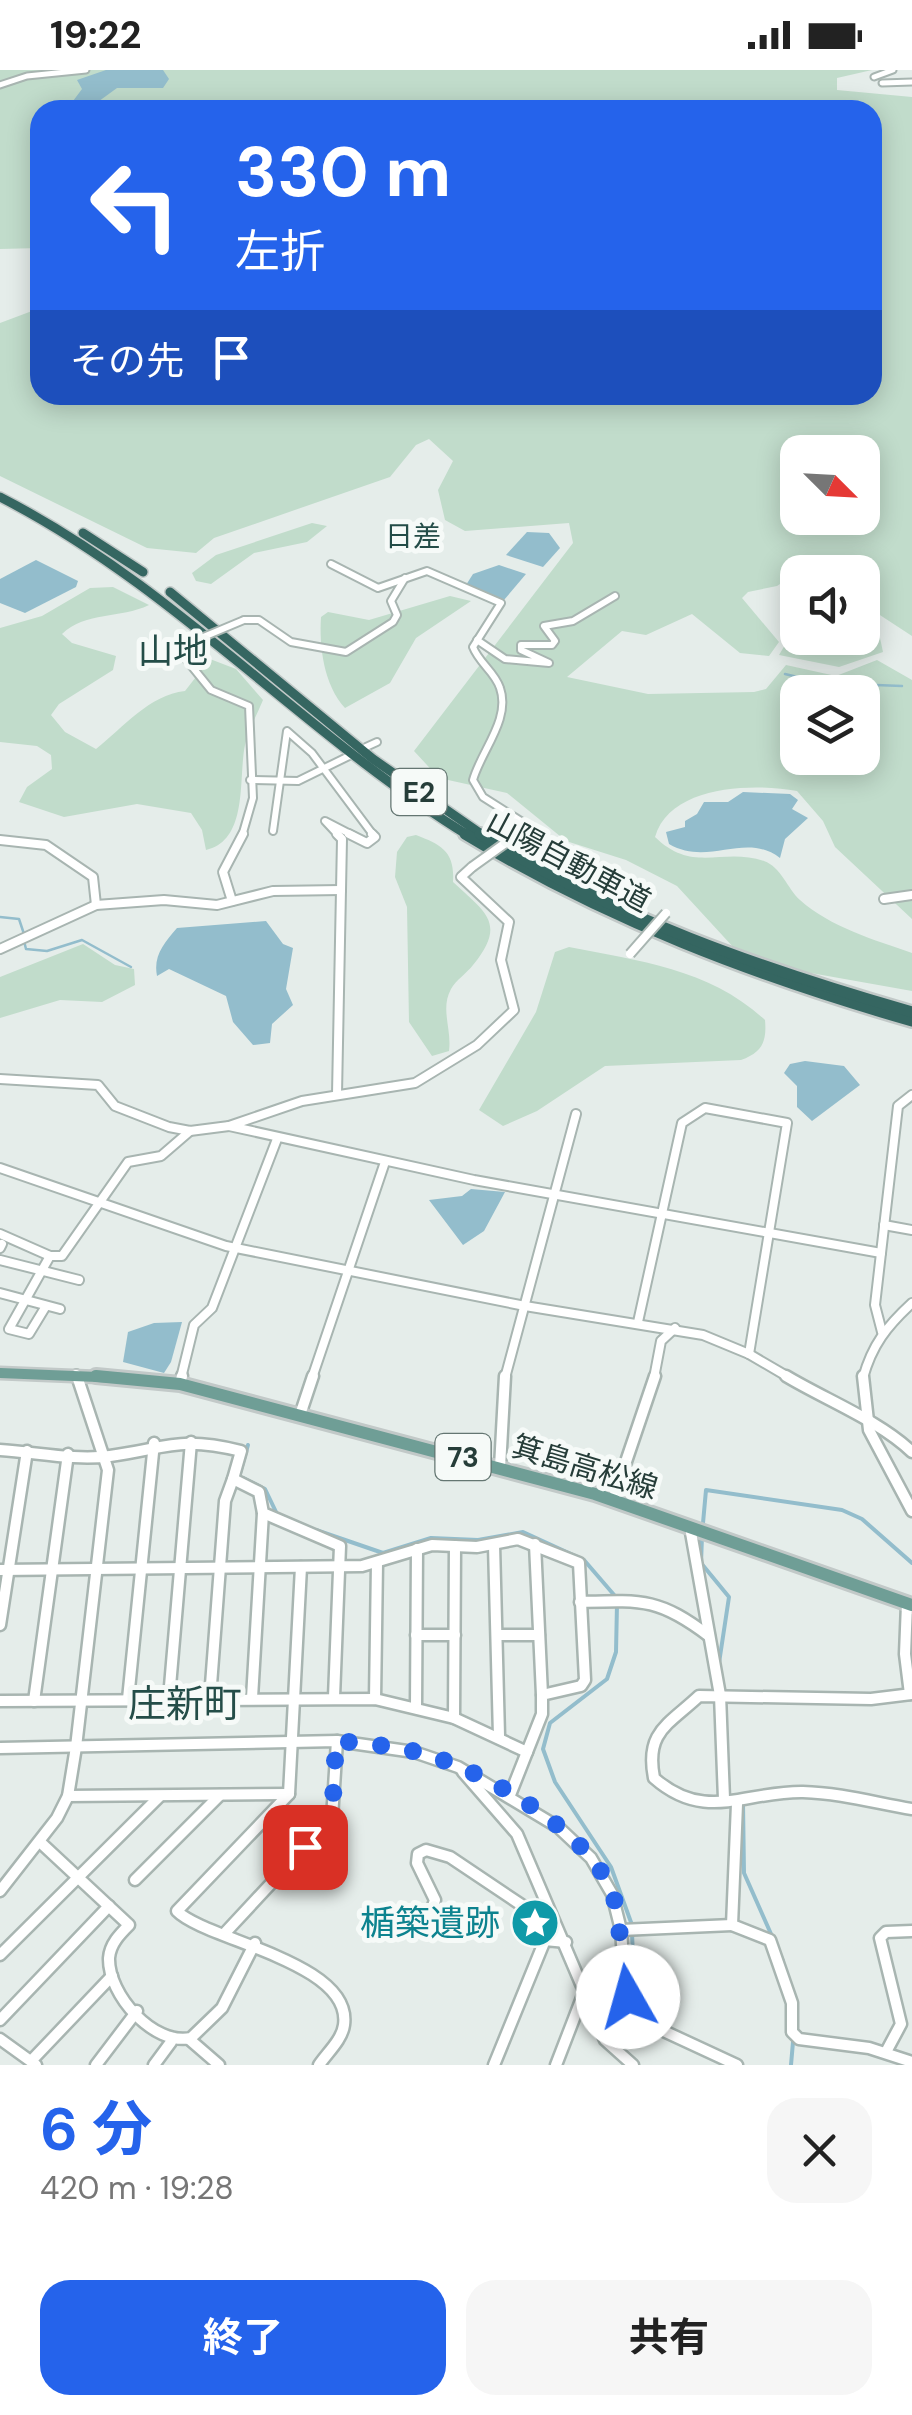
<!DOCTYPE html>
<html lang="ja">
<head>
<meta charset="utf-8">
<style>
	body { margin:0; font-family:"DM Sans","Noto Sans JP",sans-serif; background:#f6f6f6; color:#222; height:100vh; display:flex; flex-direction:column; font-size:38px; white-space:nowrap }
	* { box-sizing:border-box; margin:0 }
	p { font-size:32px; color:#767676 }
	.icon { flex:none; width:55px; height:55px; fill:none; stroke:currentColor; stroke-width:2; stroke-linecap:round; stroke-linejoin:round }
	.map { position:relative; height:1995px; overflow:hidden }
	.sheet { display:flex; flex-direction:column; background:#fff; flex:1 }
	.sheet>* { flex:none }
	.top-card { position:absolute; left:30px; top:30px; width:852px; height:305px; border-radius:30px; box-shadow:0 5px 25px #0003; background:#2563eb; color:#fff; overflow:hidden }
	.needle { width:65px; rotate:114deg }
	.tools { position:absolute; left:780px; top:365px; display:grid; gap:20px }
	.tools a { display:grid; place-items:center; width:100px; height:100px; border-radius:20px; background:#fff; box-shadow:0 5px 25px #0003; font-size:50px }
	.pin { position:absolute; display:grid; place-items:center; width:85px; height:85px; color:#fff; margin:-42px; border-radius:20px; box-shadow:0 5px 15px #0006 }
	.me { position:absolute; width:110px; margin:-55px; rotate:353deg; stroke-linejoin:round; filter:drop-shadow(0 0 8px #0008) }
	.turn { display:flex; align-items:center; gap:35px; height:210px; padding:0 40px; font-size:45px }
	.turn .icon { width:130px; height:130px; stroke-width:2.5 }
	.turn b { display:block; font-size:70px; line-height:85px }
	.then { display:flex; align-items:center; height:95px; padding:0 40px; background:#0003; gap:20px; font-size:38px }
	.round { display:grid; place-items:center; flex:none; width:105px; height:105px; border-radius:30px; background:#f6f6f6 }
	.head { display:flex; align-items:center; justify-content:space-between; height:170px; padding:0 40px }
	h1 { font-size:60px; font-weight:700; line-height:75px; color:#2563eb }
	.button { display:flex; gap:20px; margin-top:auto; padding:20px 40px }
	.button a { flex:1; height:115px; border-radius:30px; background:#2563eb; color:#fff; font-size:40px; font-weight:700; line-height:115px; text-align:center }
	.button a+a { background:#f6f6f6; color:#222 }
	.status { display:flex; justify-content:space-between; align-items:center; height:70px; padding:0 50px; background:#fff; direction:ltr }
	.status svg { height:28px; fill:currentColor }
	.map>svg:first-child { display:block }
	.green { fill:#c1dccb; fill-rule:evenodd }
	.water { fill:#93bdcc }
	.lines { fill:none; stroke-linecap:round; stroke-linejoin:round }
	.stream-far1 { stroke:#93bdcc; stroke-width:2.5 }
	.stream { stroke:#93bdcc; stroke-width:4 }
	.minor-far3-casing { stroke:#a8b5b1; stroke-width:9 }
	.minor-far2-casing { stroke:#a8b5b1; stroke-width:10 }
	.minor-far1-casing { stroke:#a8b5b1; stroke-width:12 }
	.minor-casing { stroke:#a8b5b1; stroke-width:15 }
	.major-far1-casing { stroke:#c2c9c8; stroke-width:15 }
	.major-casing { stroke:#c2c9c8; stroke-width:18 }
	.highway-far1-casing { stroke:#c2c9c8; stroke-width:12 }
	.highway-casing { stroke:#c2c9c8; stroke-width:16 }
	.minor-far3 { stroke:#fff; stroke-width:5 }
	.minor-far2 { stroke:#fff; stroke-width:6 }
	.minor-far1 { stroke:#fff; stroke-width:8 }
	.minor { stroke:#fff; stroke-width:10 }
	.major-far1 { stroke:#6f9e96; stroke-width:10 }
	.major { stroke:#6f9e96; stroke-width:12 }
	.highway-far1 { stroke:#356661; stroke-width:9 }
	.highway { stroke:#356661; stroke-width:11 }
	.minor-bridge-far1-casing { stroke:#a8b5b1; stroke-width:10; stroke-linecap:butt }
	.minor-bridge-casing { stroke:#a8b5b1; stroke-width:12; stroke-linecap:butt }
	.minor-bridge-far1 { stroke:#fff; stroke-width:6 }
	.minor-bridge { stroke:#fff; stroke-width:8 }
	.route { stroke:#2563eb; stroke-width:18; stroke-dasharray:0 32.4 }
	.labels { text-anchor:middle; dominant-baseline:central; stroke-width:10; stroke-linejoin:round; paint-order:stroke }
	.far-neighbourhood-label { font-size:28px; fill:#244d48; stroke:#f6faf8 }
	.shield { fill:#f6faf8; stroke:#647672; stroke-width:2.5 }
	.shield-label { font-size:28px; font-weight:bold; fill:#263d39 }
	.street-label { font-size:30px; fill:#263d39; stroke:#f6faf8 }
	.quarter-label { font-size:35px; fill:#244d48; stroke:#f6faf8 }
	.near-culture-label { font-size:35px; fill:#0d838f; stroke:#f6faf8; text-anchor:end }
	.near-neighbourhood-label { font-size:38px; fill:#244d48; stroke:#f6faf8 }
</style>
</head>
<body>
<div class="status"><b>19:22</b><svg viewBox="0 0 49 12"><path d="M0 12V9h3v3zM5 12V6h3v6zM10 12V3h3v9zM15 12V0h3v12zM26 1h20v11H26zM47 4h2v5h-2z"/></svg></div>
<div class="map">
<svg width="912" height="1995" viewBox="0 0 912 1995">
	<rect width="100%" height="100%" fill="#e5edea"/>
	<g class="green">
		<path d="M 0,0 L 872,0 L 837,8 L 837,20 L 912,27 L 912,566 L 863,534 L 862,502 L 798,502 L 777,516 L 748,522 L 742,528 L 779,572 L 769,586 L 740,583 L 692,544 L 646,565 L 622,561 L 567,607 L 648,624 L 754,622 L 766,619 L 786,595 L 836,606 L 877,590 L 912,610 L 912,849 L 835,777 L 823,751 L 797,721 C 753,713 670,715 655,767 C 693,804 722,777 764,791 C 781,797 787,818 800,830 C 830,857 875,870 912,883 L 912,921 L 794,900 L 734,878 L 677,816 L 626,790 L 566,771 L 507,723 L 439,708 L 414,681 L 573,473 L 569,453 L 465,461 L 445,450 L 438,420 L 453,391 L 429,369 L 416,375 L 390,407 L 214,468 L 196,483 L 147,478 L 0,406 L 0,253 L 40,238 L 40,325 L 872,325 L 872,40 L 40,40 L 40,178 L 0,179 ZM 798,382 L 862,382 L 862,448 L 798,448 ZM 798,622 L 862,622 L 862,688 L 798,688 Z"/>
		<path d="M 312,453 L 327,456 L 307,472 L 254,483 L 211,514 L 196,511 L 192,503 L 216,485 Z"/>
		<path d="M 113,517 L 149,535 C 120,549 86,541 62,564 L 72,573 L 116,586 L 113,600 L 59,634 L 51,645 L 65,662 L 96,679 C 124,657 149,625 185,621 L 210,589 L 236,599 L 263,630 C 257,645 248,660 245,675 C 238,708 249,770 206,780 L 202,760 L 191,743 L 137,734 L 64,747 L 19,732 L 27,717 L 52,699 L 51,685 L 37,676 L 0,672 L 0,558 L 42,546 L 90,518 Z"/>
		<path d="M 450,526 L 471,531 L 416,568 L 390,613 L 345,638 C 324,615 319,577 321,547 L 328,542 L 369,550 Z"/>
		<path d="M 863,560 L 880,568 L 883,582 L 839,597 L 779,585 L 785,575 L 809,580 L 815,568 L 862,568 Z"/>
		<path d="M 416,765 C 442,775 455,782 453,812 C 486,843 507,853 473,895 C 467,903 456,910 451,919 C 440,939 452,959 449,981 L 432,986 L 409,952 L 407,837 L 395,807 L 397,782 L 407,767 Z"/>
		<path d="M 83,874 L 115,895 L 134,899 L 135,915 L 102,932 L 60,930 L 0,948 L 0,907 Z"/>
		<path d="M 569,877 C 640,891 710,899 765,950 C 767,972 762,982 741,990 L 605,996 L 537,1041 L 503,1056 L 479,1040 L 536,942 L 555,882 Z"/>
	</g>
	<g class="water">
		<path d="M 106,0 L 163,0 L 169,9 L 163,18 L 117,18 L 95,34 L 73,31 L 82,19 L 77,10 Z"/>
		<path d="M 527,462 L 549,463 L 560,478 L 543,497 L 506,485 Z"/>
		<path d="M 36,490 L 78,511 L 76,517 L 25,543 L 0,533 L 0,509 Z"/>
		<path d="M 499,495 L 526,504 L 504,530 L 466,515 L 473,504 Z"/>
		<path d="M 743,722 L 790,724 L 798,730 L 792,739 L 808,748 L 785,769 L 780,788 C 745,761 709,797 669,774 L 666,762 L 685,757 L 685,751 L 697,744 L 704,732 L 728,732 Z"/>
		<path d="M 266,851 L 283,874 L 293,878 L 286,919 L 293,935 L 272,954 L 270,973 L 253,975 L 233,952 L 226,926 L 169,899 L 157,906 C 153,886 164,873 177,858 Z"/>
		<path d="M 805,991 L 844,996 L 860,1015 L 812,1051 L 797,1037 L 797,1016 L 784,1003 L 790,994 Z"/>
		<path d="M 471,1119 L 505,1122 L 484,1161 L 463,1175 L 429,1130 L 462,1126 Z"/>
		<path d="M 182,1252 L 171,1292 L 164,1303 L 123,1292 L 128,1262 L 154,1253 Z"/>
	</g>
	<g class="lines">
		<g class="stream-far1">
			<path d="M 785,604 L 823,613 L 902,616"/>
			<path d="M 0,847 L 19,849 L 24,864"/>
			<path d="M 24,871 L 26,879 L 47,881 L 82,870 L 131,897"/>
		</g>
		<g class="stream">
			<path d="M 240,1403 L 248,1375"/>
			<path d="M 243,1408 L 265,1419 L 277,1444"/>
			<path d="M 703,1453 L 706,1420 L 842,1440 L 862,1449 L 912,1493"/>
			<path d="M 316,1460 L 383,1483 L 431,1468 L 478,1470 L 523,1462 L 584,1490 L 615,1526"/>
			<path d="M 702,1467 L 701,1493 L 729,1527 L 719,1593"/>
			<path d="M 617,1534 L 616,1582 L 607,1609 L 550,1653 L 543,1679 L 555,1712 L 611,1797 L 632,1855"/>
			<path d="M 743,1733 L 744,1803 L 783,1891"/>
			<path d="M 632,1863 L 634,1911 L 656,1951"/>
			<path d="M 791,1995 L 793,1972"/>
		</g>
		<g class="minor-far3-casing">
			<g id="minor-far3">
				<path d="M 874,7 L 893,0"/>
				<path d="M 882,13 L 912,12"/>
				<path d="M 0,15 L 27,6 L 86,0"/>
			</g>
		</g>
		<g class="minor-far2-casing">
			<g id="minor-far2">
				<path d="M 331,494 L 378,518 L 427,501 L 501,533 L 473,577 C 479,593 495,602 500,618 C 511,649 481,681 473,710 L 483,727 L 524,753 L 518,764"/>
				<path d="M 244,550 L 259,550 L 291,572 L 346,582 L 393,552 L 397,545 L 391,531 L 405,508"/>
				<path d="M 477,570 L 505,589 L 549,593 L 521,580 L 521,575 L 552,575 L 555,571 L 544,556 L 573,551 L 615,526"/>
				<path d="M 189,573 L 181,583 L 211,620 L 249,636 L 253,728 L 242,766"/>
				<path d="M 366,677 L 377,672"/>
				<path d="M 250,710 L 298,711 L 349,686"/>
				<path d="M 273,761 L 287,661 L 312,683 L 374,766"/>
				<path d="M 339,766 L 325,751 L 354,766"/>
			</g>
		</g>
		<g class="minor-far1-casing">
			<g id="minor-far1">
				<path d="M 337,764 L 342,769 L 337,1024"/>
				<path d="M 349,764 L 367,773 L 375,767 L 372,764"/>
				<path d="M 0,770 L 46,775 L 93,807 L 96,835"/>
				<path d="M 884,829 L 912,825"/>
				<path d="M 232,831 L 223,802 L 243,764"/>
				<path d="M 0,879 L 96,835 L 164,830 L 217,835 L 273,821 L 341,820"/>
				<path d="M 0,1009 L 98,1015 L 115,1036 L 169,1057 L 190,1061 L 229,1056 L 302,1031 L 415,1013 L 477,975 L 514,940 L 501,890 L 509,852 L 461,807 L 472,797"/>
				<path d="M 229,1056 L 474,1110 L 881,1183"/>
				<path d="M 0,1098 L 226,1176 L 525,1236 L 703,1265 L 749,1284 L 790,1308"/>
				<path d="M 884,1155 L 912,1160"/>
				<path d="M 0,1164 L 50,1186 L 62,1186 L 128,1092 L 161,1086 L 190,1061"/>
				<path d="M 0,1178 L 2,1174"/>
				<path d="M 0,1190 L 79,1210"/>
				<path d="M 0,1223 L 60,1239"/>
				<path d="M 46,1236 L 29,1264 L 9,1259 L 50,1186"/>
				<path d="M 638,1252 L 682,1053 L 705,1038 L 787,1053 L 749,1284"/>
				<path d="M 882,1262 L 875,1235 L 898,1036 L 912,1025"/>
				<path d="M 76,1304 L 77,1308"/>
				<path d="M 181,1308 L 194,1255 L 212,1238 L 277,1069"/>
				<path d="M 312,1308 L 385,1092"/>
				<path d="M 505,1308 L 576,1044"/>
				<path d="M 654,1308 L 661,1271 L 675,1258"/>
				<path d="M 863,1308 C 872,1275 887,1256 912,1233"/>
			</g>
		</g>
		<g class="minor-casing">
			<g id="minor">
				<path d="M 786,1306 C 826,1330 880,1351 912,1382"/>
				<path d="M 863,1306 L 869,1360 L 912,1441"/>
				<path d="M 180,1314 L 182,1306"/>
				<path d="M 300,1345 L 313,1306"/>
				<path d="M 0,1380 C 35,1382 76,1391 110,1386 C 168,1378 179,1366 241,1381 L 233,1409 L 259,1422 L 263,1443 L 340,1476 L 334,1627"/>
				<path d="M 500,1397 L 505,1306"/>
				<path d="M 613,1430 L 655,1306"/>
				<path d="M 690,1457 L 720,1625 L 724,1729"/>
				<path d="M 535,1474 L 542,1625"/>
				<path d="M 494,1475 L 499,1666"/>
				<path d="M 301,1497 L 289,1724 L 177,1841 C 205,1870 353,1892 344,1955 C 342,1970 327,1983 319,1995"/>
				<path d="M 0,1500 L 362,1496 L 432,1475 L 477,1477 L 518,1469 L 579,1493 L 585,1610 L 581,1616 L 542,1625 L 542,1644 L 510,1725"/>
				<path d="M 580,1532 C 642,1530 659,1528 709,1566"/>
				<path d="M 907,1534 L 905,1584 L 910,1624"/>
				<path d="M 0,1555 L 27,1381"/>
				<path d="M 416,1565 L 455,1565"/>
				<path d="M 497,1565 L 539,1565"/>
				<path d="M 912,1624 L 871,1629 L 699,1626 C 668,1655 645,1662 654,1708 C 705,1753 745,1721 803,1722 C 840,1723 876,1733 912,1739"/>
				<path d="M 169,1628 L 191,1372"/>
				<path d="M 210,1628 L 225,1431 L 233,1409"/>
				<path d="M 252,1628 L 263,1443"/>
				<path d="M 128,1629 L 154,1373"/>
				<path d="M 375,1629 L 377,1493"/>
				<path d="M 0,1631 L 375,1629 L 454,1648 L 527,1682"/>
				<path d="M 34,1631 L 68,1384"/>
				<path d="M 416,1636 L 417,1479"/>
				<path d="M 454,1648 L 455,1476"/>
				<path d="M 0,1678 L 337,1671 L 414,1682 L 458,1697 L 558,1757 L 591,1788 L 612,1824 L 621,1860 L 625,1917 L 642,1951 L 737,1995"/>
				<path d="M 463,1702 L 517,1764 L 605,1970 L 633,1995"/>
				<path d="M 68,1726 L 289,1724"/>
				<path d="M 737,1734 L 732,1855 L 770,1870 L 792,1933 L 792,1962 L 799,1969 L 869,1978 L 912,1992"/>
				<path d="M 41,1773 L 129,1855 C 120,1864 110,1874 109,1888 C 108,1925 154,1976 191,1968 L 222,1938 L 255,1873"/>
				<path d="M 135,1810 L 220,1725"/>
				<path d="M 0,1821 L 57,1748 L 68,1726 L 76,1677 L 108,1400 L 77,1306"/>
				<path d="M 426,1858 L 435,1830 L 417,1793 L 418,1784 L 426,1780 L 450,1787 L 523,1836 L 545,1870"/>
				<path d="M 621,1860 L 732,1855"/>
				<path d="M 224,1864 L 332,1748 L 337,1671"/>
				<path d="M 0,1885 L 160,1726"/>
				<path d="M 0,1950 L 109,1836"/>
				<path d="M 0,1969 L 36,1995"/>
				<path d="M 189,1969 L 219,1995"/>
				<path d="M 886,1982 L 901,1954 L 880,1868 L 886,1862 L 912,1861"/>
				<path d="M 32,1990 L 112,1906"/>
				<path d="M 96,1995 L 137,1941"/>
				<path d="M 154,1995 L 171,1972"/>
				<path d="M 494,1995 L 545,1870 L 566,1872"/>
				<path d="M 556,1995 L 585,1920"/>
			</g>
		</g>
		<g class="major-far1-casing">
			<path id="major-far1" d="M 0,1303 L 122,1308"/>
		</g>
		<g class="major-casing">
			<path id="major" d="M 96,1306 L 180,1314 L 595,1424 L 912,1535"/>
		</g>
		<g class="highway-far1-casing">
			<g id="highway-far1">
				<path d="M 0,427 C 176,517 303,664 469,766"/>
				<path d="M 83,463 L 143,502"/>
				<path d="M 170,522 L 373,689 L 484,766"/>
			</g>
		</g>
		<g class="highway-casing">
			<g id="highway">
				<path d="M 465,764 C 605,849 755,906 912,951"/>
				<path d="M 480,764 C 613,847 762,899 912,942"/>
			</g>
		</g>
		<use href="#minor-far3" class="minor-far3"/>
		<use href="#minor-far2" class="minor-far2"/>
		<use href="#minor-far1" class="minor-far1"/>
		<use href="#minor" class="minor"/>
		<use href="#major-far1" class="major-far1"/>
		<use href="#major" class="major"/>
		<use href="#highway-far1" class="highway-far1"/>
		<use href="#highway" class="highway"/>
		<g class="minor-bridge-far1-casing">
			<path id="minor-bridge-far1" d="M 189,573 L 244,550"/>
		</g>
		<g class="minor-bridge-casing">
			<g id="minor-bridge">
				<path d="M 472,797 L 518,764"/>
				<path d="M 630,884 L 666,843"/>
			</g>
		</g>
		<use href="#minor-bridge-far1" class="minor-bridge-far1"/>
		<use href="#minor-bridge" class="minor-bridge"/>
	</g>
	<g class="lines">
		<path class="route" d="M 305,1777 L 332,1748 L 336,1671 C 365,1673 393,1676 421,1683 C 483,1700 586,1759 611,1820 C 625,1855 616,1892 628,1927"/>
	</g>
	<defs>
		<g id="sight-disc" transform="scale(2.5)"><circle r="9.5" fill="#0f9aa8" stroke="#f6faf8"/><path d="M0-6L1.8-2.2L6-1.7L2.9 1.2L3.7 5.4L0 3.3L-3.7 5.4L-2.9 1.2L-6-1.7L-1.8-2.2Z" fill="#fff"/></g>
	</defs>
	<g fill-rule="evenodd">
		<use href="#sight-disc" x="535" y="1853"/>
	</g>
	<g class="labels">
		<g class="far-neighbourhood-label">
			<text x="413" y="466">日差</text>
		</g>
		<g class="shield">
			<rect x="391.5" y="699" width="55" height="46" rx="8"/>
			<rect x="435.5" y="1364" width="55" height="46" rx="8"/>
		</g>
		<g class="shield-label">
			<text x="419" y="722">E2</text>
			<text x="463" y="1387">73</text>
		</g>
		<g class="street-label">
			<text transform="translate(569 791) rotate(28)">山陽自動車道</text>
			<text transform="translate(585 1397) rotate(17)">箕島高松線</text>
		</g>
		<g class="quarter-label">
			<text x="173" y="581">山地</text>
		</g>
		<g class="near-culture-label">
			<text x="500" y="1853">楯築遺跡</text>
		</g>
		<g class="near-neighbourhood-label">
			<text x="185" y="1634">庄新町</text>
		</g>
	</g>
</svg>
<div class="tools">
<a><svg class="needle" viewBox="-14 -14 28 28"><path d="M0-13l5 13h-10z" fill="#e53935"/><path d="M0 13l5-13h-10z" fill="#767676"/></svg></a>
<a><svg class="icon" aria-label="sound" viewBox="0 0 24 24"><path d="M4 9h4l5-4v14l-5-4H4zM17 9q2 3 0 6"/></svg></a>
<a><svg class="icon" aria-label="layers" viewBox="0 0 24 24"><path d="M12 4l9 5-9 5-9-5zM3 14l9 5 9-5"/></svg></a>
</div>
<div class="pin" style="left:305px;top:1777px;background:#d93025"><svg class="icon" aria-label="arrive" viewBox="0 0 24 24"><path d="M6 21V4h12l-3 4 3 4H6"/></svg></div>
<svg class="me" style="left:628px;top:1927px" viewBox="-20 -20 40 40"><circle r="19" fill="#fff"/><path d="M0-13L10 11 0 6-10 11z" fill="#2563eb"/></svg>
<div class="top-card">
<div class="turn"><svg class="icon" aria-label="left" viewBox="0 0 24 24"><path d="M17 20v-9H6M10 6l-5 5 5 5"/></svg><div><b>330 m</b>左折</div></div>
<div class="then">その先<svg class="icon" aria-label="arrive" viewBox="0 0 24 24"><path d="M6 21V4h12l-3 4 3 4H6"/></svg></div>
</div>
</div>
<section class="sheet">
<div class="head"><div><h1>6 分</h1><p>420 m · 19:28</p></div><a class="round"><svg class="icon" aria-label="close" viewBox="0 0 24 24"><path d="M6 6l12 12M18 6L6 18"/></svg></a></div>
<div class="button"><a>終了</a><a>共有</a></div>
</section>
</body>
</html>
